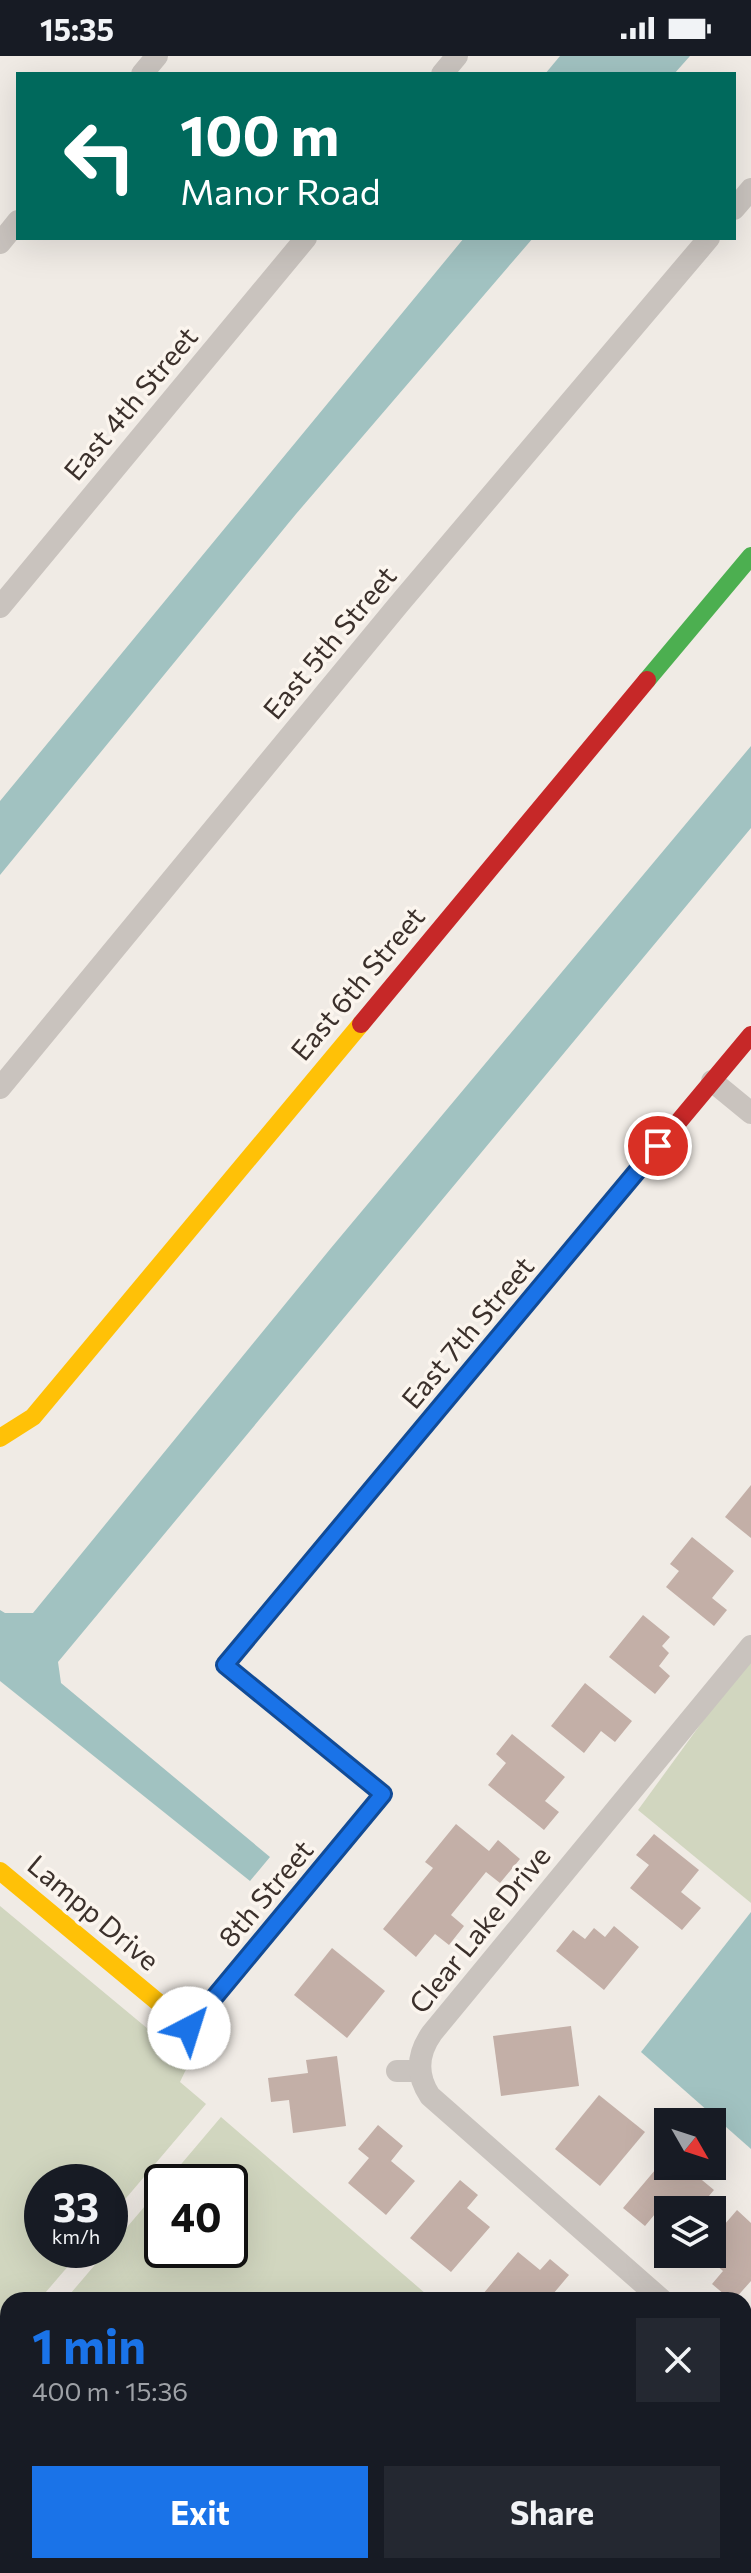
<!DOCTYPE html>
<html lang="en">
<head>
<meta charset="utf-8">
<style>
	body { margin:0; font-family:Commissioner,sans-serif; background:#242831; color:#f1f3f6; height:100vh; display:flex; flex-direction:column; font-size:30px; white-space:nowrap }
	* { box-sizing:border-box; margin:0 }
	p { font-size:26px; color:#9ea1a6 }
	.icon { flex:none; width:44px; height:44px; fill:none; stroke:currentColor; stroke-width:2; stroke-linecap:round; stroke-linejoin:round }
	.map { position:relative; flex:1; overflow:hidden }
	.drawer { position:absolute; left:0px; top:2236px; width:752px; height:282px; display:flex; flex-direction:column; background:#171b24; border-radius:24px 24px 0 0; box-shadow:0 8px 32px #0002 }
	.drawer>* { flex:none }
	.hud { position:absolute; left:16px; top:16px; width:720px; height:168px; border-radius:0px; box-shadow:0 8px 32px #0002; background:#00695c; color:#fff; overflow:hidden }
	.needle { width:52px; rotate:129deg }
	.buttons { position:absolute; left:654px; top:2052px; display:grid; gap:16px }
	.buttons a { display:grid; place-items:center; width:72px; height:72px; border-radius:0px; background:#171b24; box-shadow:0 8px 32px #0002; font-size:40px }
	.speed { position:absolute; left:24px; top:2108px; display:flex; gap:16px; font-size:40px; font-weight:700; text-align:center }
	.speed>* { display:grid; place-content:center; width:104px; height:104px; border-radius:50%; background:#171b24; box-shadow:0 8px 32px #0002; line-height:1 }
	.speed small { font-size:20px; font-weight:400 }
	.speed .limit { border:4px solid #111; border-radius:12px; background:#fff; color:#111 }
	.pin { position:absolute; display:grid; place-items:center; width:68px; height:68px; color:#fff; margin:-34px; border:4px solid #fff; border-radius:50%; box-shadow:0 2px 8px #0007 }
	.me { position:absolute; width:88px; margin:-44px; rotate:40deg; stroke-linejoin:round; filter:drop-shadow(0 0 6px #0008) }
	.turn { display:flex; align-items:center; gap:28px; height:168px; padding:0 32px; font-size:36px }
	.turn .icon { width:104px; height:104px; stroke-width:2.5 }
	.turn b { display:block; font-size:56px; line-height:68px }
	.round { display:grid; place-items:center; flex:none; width:84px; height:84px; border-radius:0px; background:#242831 }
	.summary { display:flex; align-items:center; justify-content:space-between; height:136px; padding:0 32px }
	h1 { font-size:48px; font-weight:700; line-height:60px; color:#1a73e8 }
	.action { display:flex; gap:16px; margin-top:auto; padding:16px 32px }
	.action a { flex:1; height:92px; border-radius:0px; background:#1a73e8; color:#fff; font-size:32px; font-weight:700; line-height:92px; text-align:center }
	.action a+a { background:#242831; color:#f1f3f6 }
	.status { display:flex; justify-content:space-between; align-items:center; height:56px; padding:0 40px; background:#171b24; direction:ltr }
	.status svg { height:22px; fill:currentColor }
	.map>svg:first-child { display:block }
	.green { fill:#d1d6bf }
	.water { fill:#a1c2c1 }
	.building { fill:#c3afa7 }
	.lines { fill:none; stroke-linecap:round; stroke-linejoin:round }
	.street { stroke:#c9c3be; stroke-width:22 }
	.fast { stroke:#4caf50; stroke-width:18 }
	.slow { stroke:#ffc107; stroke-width:18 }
	.jam { stroke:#c62828; stroke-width:18 }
	.route-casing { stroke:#114b97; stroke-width:20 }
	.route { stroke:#1a73e8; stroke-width:14 }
	.labels { text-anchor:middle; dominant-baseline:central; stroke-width:7; stroke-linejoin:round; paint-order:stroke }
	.street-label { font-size:28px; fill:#3b302b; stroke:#fbf5ee }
</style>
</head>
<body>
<div class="status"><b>15:35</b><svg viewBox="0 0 49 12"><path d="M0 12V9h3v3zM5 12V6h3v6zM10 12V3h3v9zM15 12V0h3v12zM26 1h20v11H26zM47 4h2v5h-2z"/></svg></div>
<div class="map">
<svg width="751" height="2517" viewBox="0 0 751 2517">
	<rect width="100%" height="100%" fill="#f0ebe5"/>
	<g class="green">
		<path d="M 751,1599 L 751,1847 L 638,1754 Z"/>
		<path d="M 0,1850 L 189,2007 L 180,2026 L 206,2048 L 110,2161 L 110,2126 L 42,2126 L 42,2194 L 82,2194 L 39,2244 L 8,2244 L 8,2281 L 0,2290 Z"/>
		<path d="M 221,2061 L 433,2244 L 65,2244 L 162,2130 L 162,2194 L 230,2194 L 230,2126 L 166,2126 Z"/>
		<path d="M 8,2311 L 8,2510 L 742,2510 L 750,2517 L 0,2517 L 0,2321 Z"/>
	</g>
	<g class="water">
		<path d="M 560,0 L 690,0 L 674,18 L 545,18 Z"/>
		<path d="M 464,182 L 533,182 L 296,458 L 0,819 L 0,745 Z"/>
		<path d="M 751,690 L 751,772 L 58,1606 L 61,1627 L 270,1801 L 250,1825 L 0,1625 L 0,1554 L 5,1557 L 33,1557 L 331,1192 Z"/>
		<path d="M 751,1856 L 751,2093 L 641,1996 Z"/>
	</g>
	<g class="building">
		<path d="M 751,1429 L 751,1482 L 725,1461 Z"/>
		<path d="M 692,1481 L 734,1515 L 712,1542 L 727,1554 L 714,1570 L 666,1531 L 679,1515 L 670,1508 Z"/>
		<path d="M 643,1559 L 670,1581 L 662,1590 L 669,1597 L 659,1610 L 670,1620 L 655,1638 L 609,1601 Z"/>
		<path d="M 585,1627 L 632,1665 L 615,1686 L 601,1675 L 584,1697 L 551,1670 Z"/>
		<path d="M 512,1678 L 565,1721 L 545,1745 L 559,1756 L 544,1774 L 488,1729 L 506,1707 L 496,1698 Z"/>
		<path d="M 456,1768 L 489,1795 L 498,1784 L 520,1803 L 500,1827 L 486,1816 L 451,1859 L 464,1870 L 449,1889 L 435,1878 L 416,1901 L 383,1873 L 433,1812 L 425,1806 Z"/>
		<path d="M 654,1778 L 699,1814 L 681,1836 L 701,1852 L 682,1874 L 630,1832 L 649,1809 L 636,1799 Z"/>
		<path d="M 614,1870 L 639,1891 L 604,1934 L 556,1895 L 573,1874 L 585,1883 L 594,1872 L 605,1881 Z"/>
		<path d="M 332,1892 L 385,1935 L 347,1982 L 294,1939 Z"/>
		<path d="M 571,1970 L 579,2030 L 501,2040 L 493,1980 Z"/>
		<path d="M 337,2000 L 346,2070 L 293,2077 L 289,2044 L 271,2046 L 268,2022 L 308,2017 L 306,2004 Z"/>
		<path d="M 599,2039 L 645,2076 L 600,2130 L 555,2093 Z"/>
		<path d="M 378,2069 L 403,2090 L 391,2105 L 415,2125 L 386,2159 L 348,2127 L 369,2102 L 358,2093 Z"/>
		<path d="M 661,2107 L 675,2119 L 685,2110 L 714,2134 L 697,2154 L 668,2154 L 668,2169 L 655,2158 L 645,2170 L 623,2152 Z"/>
		<path d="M 460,2124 L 478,2139 L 467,2152 L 490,2171 L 451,2216 L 410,2182 Z"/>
		<path d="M 737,2154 L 751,2167 L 751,2225 L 734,2244 L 731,2244 L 712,2228 L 723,2215 L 712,2205 L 712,2183 Z"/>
		<path d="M 518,2196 L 540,2214 L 550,2203 L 569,2219 L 548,2244 L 478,2244 Z"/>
	</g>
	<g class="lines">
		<g class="street">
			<path d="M 142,18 L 157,0"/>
			<path d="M 442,18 L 457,0"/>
			<path d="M 734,153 L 751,133"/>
			<path d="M 0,187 L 18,165"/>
			<path d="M 0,551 L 306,182"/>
			<path d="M 712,1025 L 751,1057"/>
			<path d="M 0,1032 L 399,548 L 709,182"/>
			<path d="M 397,2015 L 419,2015"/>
			<path d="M 662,2244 L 430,2040 C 416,2019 417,1998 432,1977 L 751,1590"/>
			<path d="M 744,2316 L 751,2322"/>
		</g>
		<g class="fast">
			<path d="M 647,624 L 751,500"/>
			<path d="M 315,1501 L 225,1609 L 383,1738 L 377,1746"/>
		</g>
		<g class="slow">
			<path d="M 0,1382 L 33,1361 L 361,968"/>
			<path d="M 0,1815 L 189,1972 L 377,1746"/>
		</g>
		<g class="jam">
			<path d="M 361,968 L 647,624"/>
			<path d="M 315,1501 L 751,979"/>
		</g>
	</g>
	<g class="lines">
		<g class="route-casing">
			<path id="route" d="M 189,1972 L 383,1738 L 225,1609 L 658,1090"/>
		</g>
		<use href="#route" class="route"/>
	</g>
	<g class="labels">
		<g class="street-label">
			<text transform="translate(130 347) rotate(-50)">East 4th Street</text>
			<text transform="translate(329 586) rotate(-50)">East 5th Street</text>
			<text transform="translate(357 927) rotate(-50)">East 6th Street</text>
			<text transform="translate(467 1276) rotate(-50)">East 7th Street</text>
			<text transform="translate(265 1837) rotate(-50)">8th Street</text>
			<text transform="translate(94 1856) rotate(40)">Lampp Drive</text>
			<text transform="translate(479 1873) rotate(-51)">Clear Lake Drive</text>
		</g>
	</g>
</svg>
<div class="buttons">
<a><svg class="needle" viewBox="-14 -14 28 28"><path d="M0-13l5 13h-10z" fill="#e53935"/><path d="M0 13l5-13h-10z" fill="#9ea1a6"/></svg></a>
<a><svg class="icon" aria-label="layers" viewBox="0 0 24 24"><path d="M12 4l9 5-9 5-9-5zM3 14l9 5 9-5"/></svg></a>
</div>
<div class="speed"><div>33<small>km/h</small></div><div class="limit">40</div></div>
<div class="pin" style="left:658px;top:1090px;background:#d93025"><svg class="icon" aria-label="arrive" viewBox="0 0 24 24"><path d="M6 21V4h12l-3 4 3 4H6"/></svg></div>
<svg class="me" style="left:189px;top:1972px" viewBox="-20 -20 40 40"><circle r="19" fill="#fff"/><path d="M0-13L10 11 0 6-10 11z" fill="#1a73e8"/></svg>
<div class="hud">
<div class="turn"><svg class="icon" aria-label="left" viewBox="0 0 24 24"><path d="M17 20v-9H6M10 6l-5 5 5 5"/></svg><div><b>100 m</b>Manor Road</div></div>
</div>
<section class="drawer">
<div class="summary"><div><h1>1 min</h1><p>400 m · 15:36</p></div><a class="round"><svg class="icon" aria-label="close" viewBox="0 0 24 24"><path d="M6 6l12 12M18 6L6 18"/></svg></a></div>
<div class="action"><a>Exit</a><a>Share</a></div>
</section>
</div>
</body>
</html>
